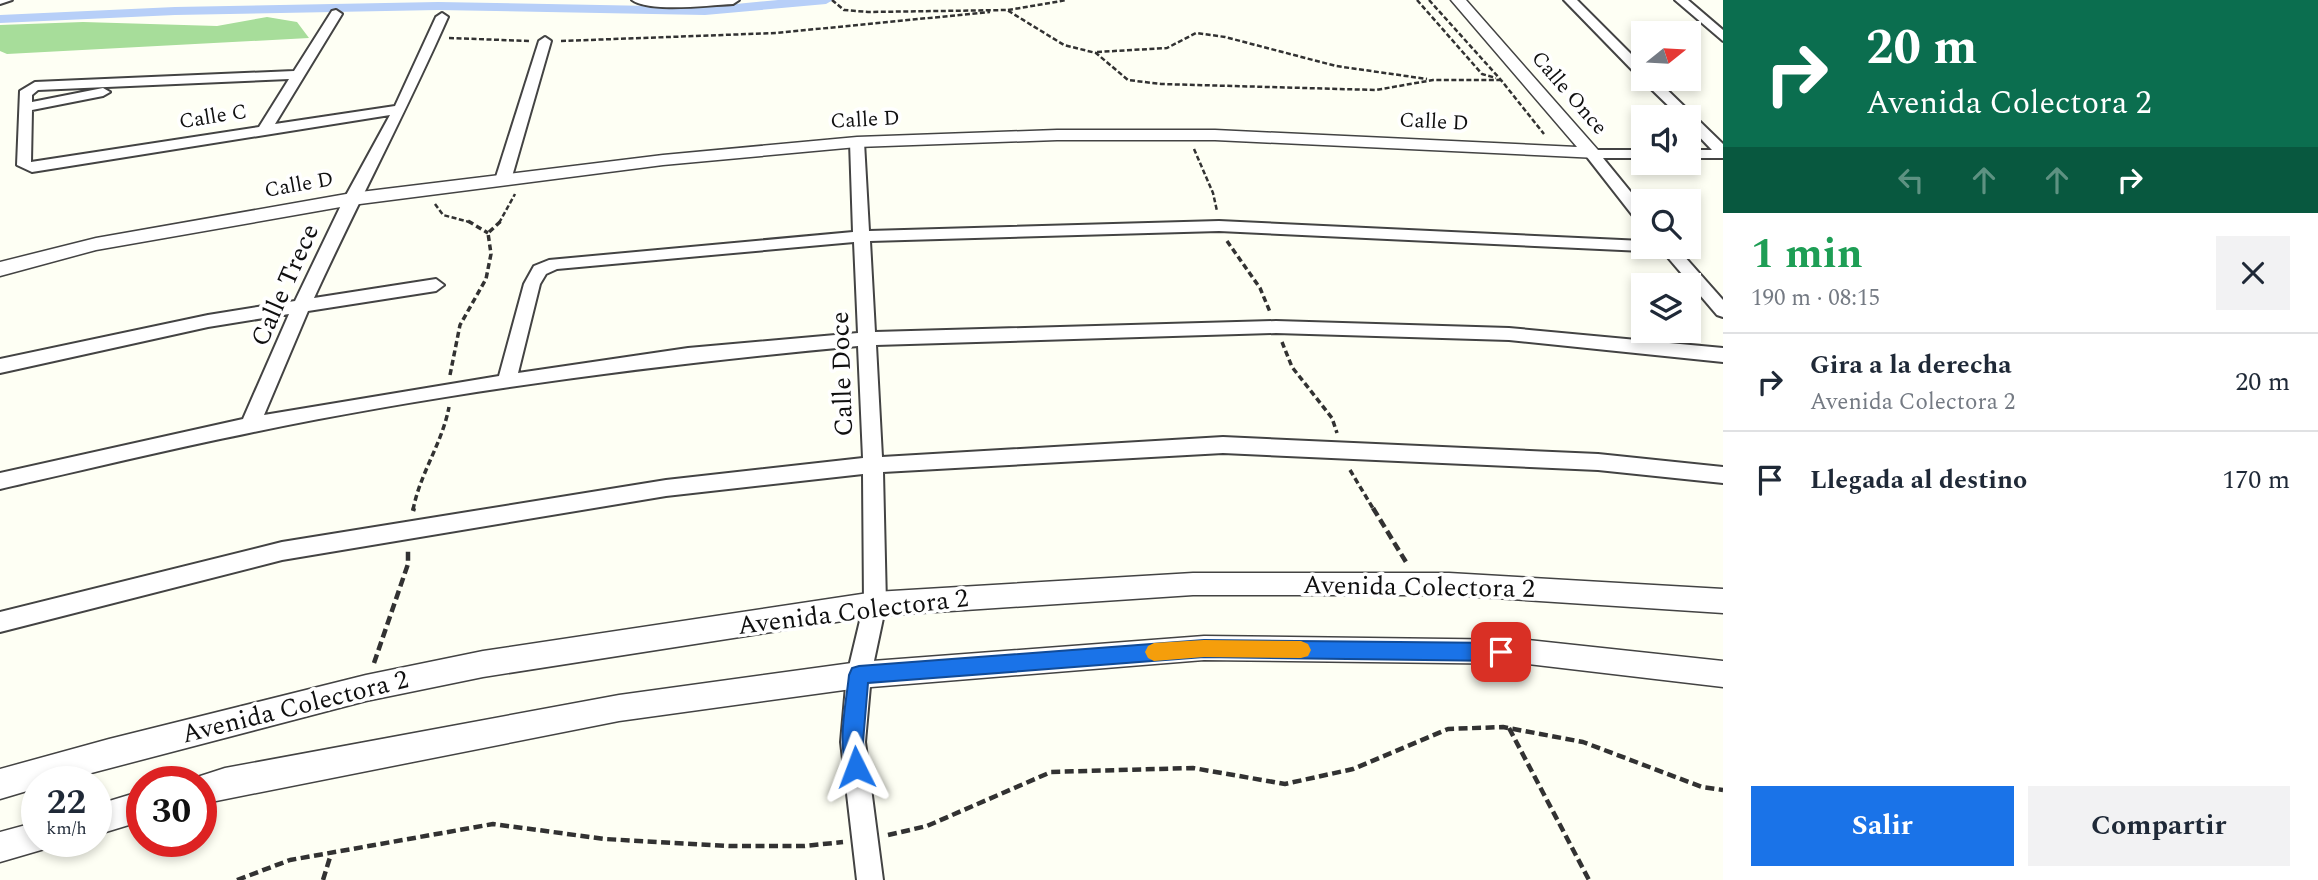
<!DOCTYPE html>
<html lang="es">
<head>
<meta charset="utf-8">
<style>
	body { margin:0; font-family:Spectral,serif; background:#f2f2f3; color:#1f2937; height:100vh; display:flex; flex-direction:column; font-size:26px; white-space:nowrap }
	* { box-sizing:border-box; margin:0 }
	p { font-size:23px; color:#747a83 }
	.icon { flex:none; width:38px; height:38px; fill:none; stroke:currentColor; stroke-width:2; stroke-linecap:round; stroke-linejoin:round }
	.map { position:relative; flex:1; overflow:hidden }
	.details { display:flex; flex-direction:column; background:#fff; width:595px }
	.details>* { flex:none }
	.banner { background:#0b6e4f; color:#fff; overflow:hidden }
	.needle { width:46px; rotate:72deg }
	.controls { position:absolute; left:1631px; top:21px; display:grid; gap:14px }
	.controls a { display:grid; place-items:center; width:70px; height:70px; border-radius:0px; background:#fff; box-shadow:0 4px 10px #0003; font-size:35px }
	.speed { position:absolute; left:21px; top:766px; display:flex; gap:14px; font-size:35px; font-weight:700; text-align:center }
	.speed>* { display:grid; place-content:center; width:91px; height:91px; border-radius:50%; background:#fff; box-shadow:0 4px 10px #0003; line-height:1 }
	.speed small { font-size:18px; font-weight:400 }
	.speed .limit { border:10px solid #d22; background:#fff; color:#111 }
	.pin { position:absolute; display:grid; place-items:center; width:60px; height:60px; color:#fff; margin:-30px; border-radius:14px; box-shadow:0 4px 10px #0006 }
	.me { position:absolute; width:77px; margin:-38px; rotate:357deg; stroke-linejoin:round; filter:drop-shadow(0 0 5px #0008) }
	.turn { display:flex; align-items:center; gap:24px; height:147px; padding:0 28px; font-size:32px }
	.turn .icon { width:91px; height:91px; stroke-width:2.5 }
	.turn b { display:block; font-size:49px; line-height:60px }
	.lanes { display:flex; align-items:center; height:66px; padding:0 28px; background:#0003; justify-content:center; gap:35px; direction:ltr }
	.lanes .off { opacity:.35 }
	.round { display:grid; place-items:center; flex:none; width:74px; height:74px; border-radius:0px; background:#f2f2f3 }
	.headline { display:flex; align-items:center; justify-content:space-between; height:119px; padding:0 28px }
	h1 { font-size:42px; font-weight:700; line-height:52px; color:#1e9e55 }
	.action { display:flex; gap:14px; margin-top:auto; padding:14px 28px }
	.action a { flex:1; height:80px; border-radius:0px; background:#1a73e8; color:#fff; font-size:28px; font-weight:700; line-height:80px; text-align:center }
	.action a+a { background:#f2f2f3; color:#1f2937 }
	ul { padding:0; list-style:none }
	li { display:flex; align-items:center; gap:21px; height:98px; padding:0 28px; border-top:2px solid #e0e1e3 }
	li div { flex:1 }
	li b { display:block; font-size:26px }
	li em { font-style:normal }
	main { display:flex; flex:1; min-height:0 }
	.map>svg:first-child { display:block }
	.forest { fill:#a7dd9a }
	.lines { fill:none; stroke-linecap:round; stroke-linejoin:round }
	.canal { fill:#b7cff8; fill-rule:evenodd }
	.minor-casing { stroke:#434343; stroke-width:4 }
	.tertiary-casing { stroke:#434343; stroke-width:3 }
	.path-far2 { stroke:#323232; stroke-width:2.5; stroke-dasharray:5 2.5; stroke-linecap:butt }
	.path-far1 { stroke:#323232; stroke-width:3.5; stroke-dasharray:6 3.5; stroke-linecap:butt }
	.path { stroke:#323232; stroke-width:4.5; stroke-dasharray:9 4.5; stroke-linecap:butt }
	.minor { fill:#fff; fill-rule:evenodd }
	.tertiary { fill:#fff; fill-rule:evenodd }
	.route { fill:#1a73e8; stroke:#114b97; stroke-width:2 }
	.slow { fill:#f59e0b }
	.labels { text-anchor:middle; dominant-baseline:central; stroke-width:7; stroke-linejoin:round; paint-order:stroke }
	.far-street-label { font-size:21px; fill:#101010; stroke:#fff }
	.street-label { font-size:26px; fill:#101010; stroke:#fff }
</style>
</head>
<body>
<main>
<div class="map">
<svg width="1723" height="880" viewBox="0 0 1723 880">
	<rect width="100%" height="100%" fill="#fefff4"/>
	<path class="forest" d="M 267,17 L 297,22 L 309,38 L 7,54 L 0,51 L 0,25 L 83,22 L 217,26 Z"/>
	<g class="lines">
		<path class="canal" d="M 778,0 L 833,0 L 826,4 L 705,15 L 438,10 L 175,15 L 0,23 L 0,15 L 175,7 L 438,2 L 705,7 Z"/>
		<g class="minor-casing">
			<g id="minor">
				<path d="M 0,0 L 12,0 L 0,4 Z"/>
				<path d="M 632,0 L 739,0 L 733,4 C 710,5 650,13 632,0 Z"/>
				<path d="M 1564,0 L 1577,0 L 1643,66 L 1643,77 L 1638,76 Z"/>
				<path d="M 1675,0 L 1688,0 L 1723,30 L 1723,41 Z"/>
				<path d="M 336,10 L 342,14 L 275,124 L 395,106 L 436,17 L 442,13 L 448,17 C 406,112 357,204 314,298 L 436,279 L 444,285 L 436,291 L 308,311 L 264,415 L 499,376 L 524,284 L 534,266 L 549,260 L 853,232 L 850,142 L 857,138 L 864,142 L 869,231 L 1219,221 L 1643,241 L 1643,247 L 1651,247 L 1643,251 L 1219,231 L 870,241 L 875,332 L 1276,321 L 1509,328 L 1723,348 L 1723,362 L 1509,340 L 1276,333 L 876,345 L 882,457 L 1223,437 L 1598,454 L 1723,467 L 1723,483 L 1598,470 L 1223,453 L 883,472 L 886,604 L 871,675 L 865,742 L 883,880 L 857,880 L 841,742 L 847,675 L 864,604 L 863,474 L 666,496 L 282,560 L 0,632 L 0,612 L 282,542 L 666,480 L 863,458 L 858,346 C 654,365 449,391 249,433 C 165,450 83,470 0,489 L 0,473 L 243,419 L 289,314 L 208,327 L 0,373 L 0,359 L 208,315 L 295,301 L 344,199 L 390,115 L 32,172 L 17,165 L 20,91 L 35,82 L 294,71 L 332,11 ZM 289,79 L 259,127 L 31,162 L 32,110 L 103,96 L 110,92 L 103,88 L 32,102 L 32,95 L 38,90 ZM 854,242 L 858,333 L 688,348 L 518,373 L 540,284 L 546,274 L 557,269 Z"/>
				<path d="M 545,37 L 551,41 L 511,180 L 508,183 L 498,183 L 495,180 L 539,41 Z"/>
				<path d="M 1643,78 L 1656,79 L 1723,144 L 1723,158 L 1689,158 L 1689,150 L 1712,150 L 1689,126 L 1689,117 L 1680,117 L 1644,82 Z"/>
				<path d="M 1592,150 L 1643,150 L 1643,158 L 1603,158 L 1643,207 L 1643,222 L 1637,221 L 1587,157 L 1585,154 Z"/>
				<path d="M 1659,247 L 1676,247 L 1723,300 L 1723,317 L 1717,315 Z"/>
			</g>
		</g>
		<g class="tertiary-casing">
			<g id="tertiary">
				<path d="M 1451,0 L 1466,0 L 1598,150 L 1601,154 L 1598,158 L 1215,140 L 1057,140 L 857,147 L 663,165 L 352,205 L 96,250 L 0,276 L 0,262 L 96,238 L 352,193 L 663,155 L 857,137 L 1057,130 L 1215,130 L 1577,147 Z"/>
				<path d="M 1193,573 L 1449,573 L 1723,589 L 1723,613 L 1449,595 L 1193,595 L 875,616 L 483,677 L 366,701 L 57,782 L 37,782 L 37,788 L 0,799 L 0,769 L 109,739 L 366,675 L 483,651 L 875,592 Z"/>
				<path d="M 1204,636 L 1528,640 L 1723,661 L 1723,687 L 1528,664 L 1204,660 L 859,688 L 619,721 L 201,804 L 201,782 L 189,782 L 191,779 L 225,768 L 619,695 L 859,662 Z"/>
				<path d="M 142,791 L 142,821 L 96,835 L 96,805 Z"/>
				<path d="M 37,822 L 37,842 L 50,842 L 48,848 L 0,862 L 0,832 Z"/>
			</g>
		</g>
		<g class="path-far2">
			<path d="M 832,0 L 844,10 L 868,12 L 1007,10 L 1064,45 L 1096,53 L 1128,80 L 1161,84 L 1376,90 L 1433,80 L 1501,80"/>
			<path d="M 1417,0 L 1482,74 L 1496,78"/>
			<path d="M 1429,0 L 1501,80 L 1544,134"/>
			<path d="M 1008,10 L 1067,0"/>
			<path d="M 449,38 L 529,41"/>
			<path d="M 561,41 L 776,33 L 990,12"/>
			<path d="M 1097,52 L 1167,48 L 1196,33 L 1225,37 L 1336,66 L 1427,79"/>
			<path d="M 1194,149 L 1213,193 L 1217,211"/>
			<path d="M 435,204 L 443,215 L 473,223"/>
			<path d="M 499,223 L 515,194"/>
		</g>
		<g class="path-far1">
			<path d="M 468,221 L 488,233"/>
			<path d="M 1227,241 L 1260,288 L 1270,312"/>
			<path d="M 1282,342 L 1292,367 L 1332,418 L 1337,433"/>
			<path d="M 450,375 L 460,325 L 486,279 L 491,254 L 488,233 L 501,221"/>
			<path d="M 1350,470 L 1374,510"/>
			<path d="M 413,510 C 420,473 442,444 449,407"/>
		</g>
		<g class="path">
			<path d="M 1373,508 L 1406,562"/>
			<path d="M 413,511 L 414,508"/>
			<path d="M 374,663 L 408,564 L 408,550"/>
			<path d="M 1509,728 L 1589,880"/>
			<path d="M 888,835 L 927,826 L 1051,772 L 1193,768 L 1285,784 L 1353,769 L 1448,729 L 1503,727 L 1583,742 L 1702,787 L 1723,790"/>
			<path d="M 237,880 L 290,860 L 493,824 L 605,839 L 730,846 L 804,846 L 843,842"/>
			<path d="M 323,880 L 331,854"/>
		</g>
		<use href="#minor" class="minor"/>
		<use href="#tertiary" class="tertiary"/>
	</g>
	<path class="route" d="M 1204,640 L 1501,643 L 1508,646 L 1511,652 L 1508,658 L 1501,661 L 1204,657 L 868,683 L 863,742 L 866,767 L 863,774 L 856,777 L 849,774 C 836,744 846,706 849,675 L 852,668 L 859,666 Z"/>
	<path class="slow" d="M 1204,640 L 1301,641 L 1308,644 L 1311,650 L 1308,656 L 1301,658 L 1204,657 L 1154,661 L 1148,658 L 1145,652 L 1148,646 L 1154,643 Z"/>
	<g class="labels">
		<g class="far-street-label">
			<text transform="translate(1569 93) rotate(49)">Calle Once</text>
			<text transform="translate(213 117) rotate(-9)">Calle C</text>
			<text transform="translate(865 120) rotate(-3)">Calle D</text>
			<text transform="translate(1434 122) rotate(3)">Calle D</text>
			<text transform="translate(299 185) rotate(-10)">Calle D</text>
		</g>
		<g class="street-label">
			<text transform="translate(285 285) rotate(-66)">Calle Trece</text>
			<text transform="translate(842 374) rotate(-92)">Calle Doce</text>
			<text transform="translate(1419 587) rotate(1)">Avenida Colectora 2</text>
			<text transform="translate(853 612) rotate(-7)">Avenida Colectora 2</text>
			<text transform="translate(295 707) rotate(-14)">Avenida Colectora 2</text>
		</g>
	</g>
</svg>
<div class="controls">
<a><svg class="needle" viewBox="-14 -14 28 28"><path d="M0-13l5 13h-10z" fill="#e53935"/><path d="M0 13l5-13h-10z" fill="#747a83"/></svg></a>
<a><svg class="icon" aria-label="sound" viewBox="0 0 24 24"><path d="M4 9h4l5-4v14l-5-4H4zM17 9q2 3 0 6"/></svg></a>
<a><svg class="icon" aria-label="search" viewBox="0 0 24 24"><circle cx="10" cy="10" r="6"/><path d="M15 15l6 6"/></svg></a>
<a><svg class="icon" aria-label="layers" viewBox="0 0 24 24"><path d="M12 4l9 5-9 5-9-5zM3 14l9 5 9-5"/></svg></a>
</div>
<div class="speed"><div>22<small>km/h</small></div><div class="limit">30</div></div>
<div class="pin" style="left:1501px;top:652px;background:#d93025"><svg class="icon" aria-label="arrive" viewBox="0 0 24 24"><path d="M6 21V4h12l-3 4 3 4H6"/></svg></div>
<svg class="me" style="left:856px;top:767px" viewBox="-20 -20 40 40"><path d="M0-17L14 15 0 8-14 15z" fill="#1a73e8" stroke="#fff" stroke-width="4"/></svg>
</div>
<section class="details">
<div class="banner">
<div class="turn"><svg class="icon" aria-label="right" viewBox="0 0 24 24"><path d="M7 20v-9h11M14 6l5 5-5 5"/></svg><div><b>20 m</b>Avenida Colectora 2</div></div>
<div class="lanes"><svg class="icon off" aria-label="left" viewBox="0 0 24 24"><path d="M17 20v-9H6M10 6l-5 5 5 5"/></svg><svg class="icon off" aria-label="ahead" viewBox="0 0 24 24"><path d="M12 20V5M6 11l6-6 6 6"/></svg><svg class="icon off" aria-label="ahead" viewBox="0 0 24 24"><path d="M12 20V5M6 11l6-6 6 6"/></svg><svg class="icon" aria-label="right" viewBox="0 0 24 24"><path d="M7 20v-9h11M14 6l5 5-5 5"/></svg></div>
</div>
<div class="headline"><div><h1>1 min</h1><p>190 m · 08:15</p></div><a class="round"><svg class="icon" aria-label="close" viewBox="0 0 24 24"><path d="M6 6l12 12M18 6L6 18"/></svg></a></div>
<ul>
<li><svg class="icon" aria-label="right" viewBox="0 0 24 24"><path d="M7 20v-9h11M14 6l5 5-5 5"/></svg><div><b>Gira a la derecha</b><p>Avenida Colectora 2</p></div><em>20 m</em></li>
<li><svg class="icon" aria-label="arrive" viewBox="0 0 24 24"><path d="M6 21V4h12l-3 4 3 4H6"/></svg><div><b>Llegada al destino</b></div><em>170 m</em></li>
</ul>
<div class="action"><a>Salir</a><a>Compartir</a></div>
</section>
</main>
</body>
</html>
